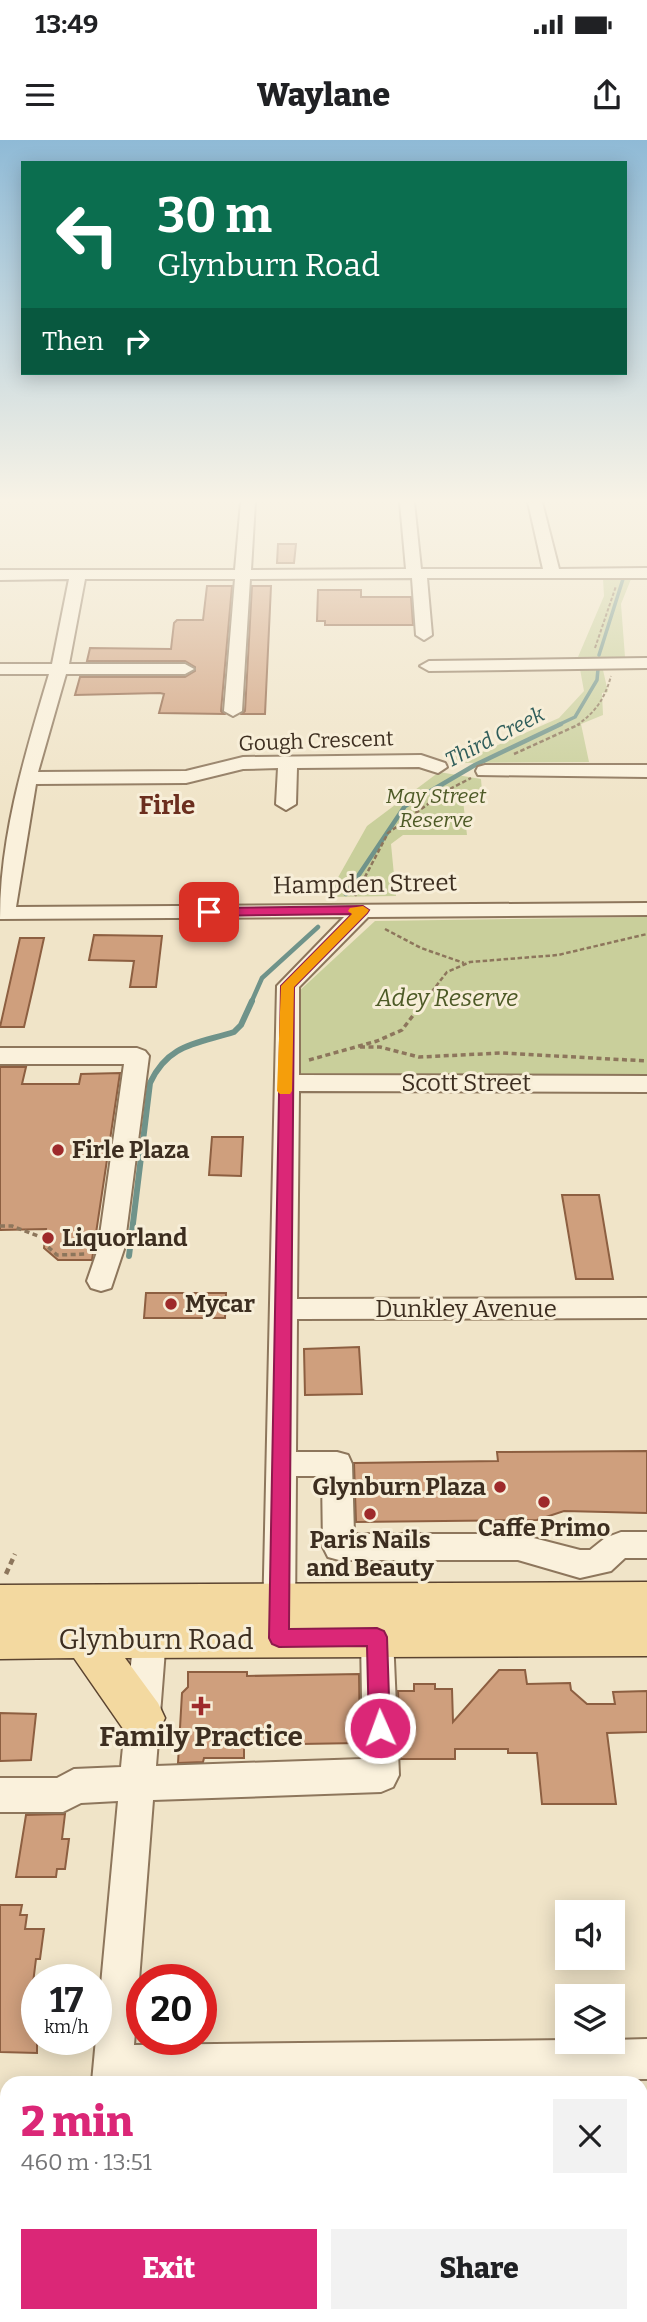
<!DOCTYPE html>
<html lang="en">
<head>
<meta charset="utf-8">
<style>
	body { margin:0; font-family:Bitter,serif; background:#f2f2f2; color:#202124; height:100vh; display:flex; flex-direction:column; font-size:26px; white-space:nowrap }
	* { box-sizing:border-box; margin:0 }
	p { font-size:23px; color:#757577 }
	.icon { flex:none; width:38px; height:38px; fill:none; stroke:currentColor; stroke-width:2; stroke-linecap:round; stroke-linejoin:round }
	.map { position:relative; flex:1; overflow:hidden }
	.drawer { position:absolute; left:0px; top:1936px; width:648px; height:247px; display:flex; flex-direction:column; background:#fff; border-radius:21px 21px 0 0; box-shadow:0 4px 18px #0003 }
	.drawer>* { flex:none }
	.guide { position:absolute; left:21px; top:21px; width:606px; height:214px; border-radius:0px; box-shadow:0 4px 18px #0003; background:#0b6e4f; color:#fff; overflow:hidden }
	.tools { position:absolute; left:555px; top:1760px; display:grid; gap:14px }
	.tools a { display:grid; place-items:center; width:70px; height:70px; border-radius:0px; background:#fff; box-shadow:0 4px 18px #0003; font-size:35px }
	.speed { position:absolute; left:21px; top:1824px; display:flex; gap:14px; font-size:35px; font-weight:700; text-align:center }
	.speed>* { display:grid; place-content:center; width:91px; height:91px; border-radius:50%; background:#fff; box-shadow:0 4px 18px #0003; line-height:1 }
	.speed small { font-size:18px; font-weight:400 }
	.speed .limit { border:10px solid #d22; background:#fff; color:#111 }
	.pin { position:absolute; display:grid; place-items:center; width:60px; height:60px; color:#fff; margin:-30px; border-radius:14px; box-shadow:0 4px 10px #0006 }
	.me { position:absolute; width:77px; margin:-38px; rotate:358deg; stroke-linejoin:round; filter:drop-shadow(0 0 5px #0008) }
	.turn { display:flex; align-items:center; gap:24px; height:147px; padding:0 21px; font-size:32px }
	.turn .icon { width:91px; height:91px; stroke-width:2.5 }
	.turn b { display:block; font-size:49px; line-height:60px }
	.then { display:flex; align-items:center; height:66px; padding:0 21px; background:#0003; gap:14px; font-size:26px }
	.round { display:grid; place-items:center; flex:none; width:74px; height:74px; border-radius:0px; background:#f2f2f2 }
	.summary { display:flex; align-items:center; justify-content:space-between; height:119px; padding:0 21px }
	h1 { font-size:42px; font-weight:800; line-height:52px; color:#db2777 }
	.action { display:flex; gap:14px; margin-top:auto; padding:14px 21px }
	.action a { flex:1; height:80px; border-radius:0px; background:#db2777; color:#fff; font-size:28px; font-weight:800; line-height:80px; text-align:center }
	.action a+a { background:#f2f2f2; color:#202124 }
	.status { display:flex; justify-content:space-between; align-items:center; height:49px; padding:0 35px; background:#fff; direction:ltr }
	.status svg { height:19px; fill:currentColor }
	header { display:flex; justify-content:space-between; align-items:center; height:91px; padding:0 21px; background:#fff; font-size:32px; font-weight:800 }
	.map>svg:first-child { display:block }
	.green { fill:#c9cf9b }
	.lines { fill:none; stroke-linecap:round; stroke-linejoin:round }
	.stream-far2 { stroke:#6f938a; stroke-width:3.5 }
	.stream-far1 { stroke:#6f938a; stroke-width:4.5 }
	.stream { stroke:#6f938a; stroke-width:6 }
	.building { fill:#cf9f7d; stroke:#8d5f41; stroke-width:2 }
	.minor-casing { stroke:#8d765c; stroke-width:4 }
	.major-casing { stroke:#5b4430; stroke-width:3 }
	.path-far3 { stroke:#8d765c; stroke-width:2; stroke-dasharray:3.5 2; stroke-linecap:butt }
	.path-far2 { stroke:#8d765c; stroke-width:2.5; stroke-dasharray:4.5 2.5; stroke-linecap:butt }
	.path-far1 { stroke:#8d765c; stroke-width:3.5; stroke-dasharray:5 3.5; stroke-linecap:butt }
	.path { stroke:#8d765c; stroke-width:4.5; stroke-dasharray:6 4.5; stroke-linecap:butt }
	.minor { fill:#faf1dc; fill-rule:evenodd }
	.major { fill:#f3d9a0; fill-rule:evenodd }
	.route { fill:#db2777; stroke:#8e194d; stroke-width:2 }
	.slow { fill:#f59e0b }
	.poi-dot { fill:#9e2a2b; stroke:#f7eed8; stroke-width:2.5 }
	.labels { text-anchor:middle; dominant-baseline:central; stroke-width:6; stroke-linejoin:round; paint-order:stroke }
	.far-water-label { font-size:21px; font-style:italic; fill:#2f5d5a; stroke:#f7eed8 }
	.far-street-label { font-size:21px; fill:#3d2e20; stroke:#f7eed8 }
	.far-park-label { font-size:21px; font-style:italic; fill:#4d5a26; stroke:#f7eed8 }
	.street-label { font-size:24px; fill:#3d2e20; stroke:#f7eed8 }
	.park-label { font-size:24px; font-style:italic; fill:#4d5a26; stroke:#f7eed8 }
	.poi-label { font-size:24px; font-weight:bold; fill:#3d2e20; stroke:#f7eed8; text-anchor:start }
	.far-district-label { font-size:26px; font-weight:bold; fill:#6b2e1e; stroke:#f7eed8 }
	.near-street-label { font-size:28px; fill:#3d2e20; stroke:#f7eed8 }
	.near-poi-label { font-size:28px; font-weight:bold; fill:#3d2e20; stroke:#f7eed8 }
</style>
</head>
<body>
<div class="status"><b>13:49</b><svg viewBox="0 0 49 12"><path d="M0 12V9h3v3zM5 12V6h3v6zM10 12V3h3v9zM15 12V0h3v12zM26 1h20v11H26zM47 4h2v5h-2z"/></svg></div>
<header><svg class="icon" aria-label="menu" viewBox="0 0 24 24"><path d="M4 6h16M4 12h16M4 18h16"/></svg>Waylane<svg class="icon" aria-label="share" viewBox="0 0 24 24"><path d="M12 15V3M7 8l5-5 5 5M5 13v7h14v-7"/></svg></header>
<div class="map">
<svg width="647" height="2182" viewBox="0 0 647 2182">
	<rect width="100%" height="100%" fill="#f0e4c8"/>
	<g class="green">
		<path d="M 603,439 L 631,439 L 621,464 L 625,517 L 578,517 L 604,456 Z"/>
		<path d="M 580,529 L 603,530 L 608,552 L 602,553 L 603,575 L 581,584 L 589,622 L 453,623 L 450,616 L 482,612 L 559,578 L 584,551 Z"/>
		<path d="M 439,632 L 481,639 L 482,651 L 462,652 L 467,695 L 403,695 L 391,704 L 396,756 L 327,757 L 367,686 Z"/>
		<path d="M 647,777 L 647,935 L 292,937 L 297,853 L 375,781 Z"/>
	</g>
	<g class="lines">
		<g class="stream-far2">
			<path d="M 599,515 L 623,439"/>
			<path d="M 558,585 L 575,577 L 597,540 L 598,529"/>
		</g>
		<g class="stream-far1">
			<path d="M 346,754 L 405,666 L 475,625 L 561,584"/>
			<path d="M 251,863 L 262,838 L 318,787"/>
		</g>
		<path class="stream" d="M 129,1116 L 150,943 C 168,904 196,904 234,892 L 241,885 L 252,861"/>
	</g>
	<g class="building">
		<path d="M 278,404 L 296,404 L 294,423 L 277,423 Z"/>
		<path d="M 207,446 L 232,446 L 221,571 L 224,574 L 159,573 L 164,554 L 160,553 L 75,555 L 80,537 L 185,537 L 195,531 L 195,527 L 185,521 L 87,521 L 90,508 L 171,509 L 174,483 L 177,480 L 203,480 Z"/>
		<path d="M 252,446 L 271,446 L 265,574 L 242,574 L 245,571 Z"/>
		<path d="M 318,450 L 361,450 L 361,457 L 411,457 L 413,485 L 325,485 L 325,481 L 317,481 Z"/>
		<path d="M 94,795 L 162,796 L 156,847 L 130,847 L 134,821 L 89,820 Z"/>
		<path d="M 20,798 L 44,798 L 33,848 L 24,887 L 0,887 Z"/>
		<path d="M 0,927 L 26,927 L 22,944 L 79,944 L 81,934 L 120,933 L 92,1120 L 58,1120 L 44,1108 L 46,1089 L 0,1090 Z"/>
		<path d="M 212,997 L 243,997 L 241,1036 L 209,1035 Z"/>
		<path d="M 562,1055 L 599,1055 L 613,1139 L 576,1139 Z"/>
		<path d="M 146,1153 L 226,1153 L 225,1178 L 144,1178 Z"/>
		<path d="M 359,1207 L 362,1254 L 305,1255 L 304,1209 Z"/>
		<path d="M 647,1311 L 647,1373 L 564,1371 L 537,1380 L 356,1382 L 354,1323 L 498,1321 L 497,1312 Z"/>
		<path d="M 499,1530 L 525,1530 L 527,1544 L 570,1543 L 571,1550 L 587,1564 L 615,1564 L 613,1552 L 647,1551 L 647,1592 L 607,1593 L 616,1664 L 542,1664 L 537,1613 L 508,1613 L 508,1609 L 455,1609 L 455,1619 L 401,1619 L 398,1551 L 414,1551 L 414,1544 L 435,1544 L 435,1549 L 452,1549 L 453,1582 Z"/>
		<path d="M 188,1532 L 247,1532 L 247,1536 L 359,1534 L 360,1603 L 244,1605 L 244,1618 L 204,1618 L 203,1622 L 178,1623 L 182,1553 L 188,1547 Z"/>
		<path d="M 0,1573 L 36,1574 L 31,1620 L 0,1621 Z"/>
		<path d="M 65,1674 L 62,1699 L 69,1699 L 65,1729 L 57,1729 L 56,1737 L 16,1737 L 26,1675 Z"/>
		<path d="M 0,1765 L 22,1765 L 20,1775 L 27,1775 L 25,1789 L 44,1789 L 40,1819 L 36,1819 L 30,1867 L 37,1867 L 37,1913 L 0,1912 Z"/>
	</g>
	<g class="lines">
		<g class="minor-casing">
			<g id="minor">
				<path d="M 241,362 L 255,362 L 251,430 L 406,429 L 400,362 L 414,362 L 421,429 L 543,429 L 528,362 L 542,362 L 559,429 L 647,428 L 647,438 L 427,438 L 432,495 L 424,500 L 416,495 L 412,438 L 250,439 L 242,571 L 233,576 L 224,571 L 235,439 L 85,439 L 69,524 L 185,524 L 194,529 L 185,534 L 66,534 L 38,632 L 186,631 L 243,617 L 421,615 L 445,623 L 447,627 L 438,633 L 419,627 L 297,628 L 296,664 L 286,670 L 276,664 L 278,628 L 243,629 L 186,643 L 36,644 L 16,767 L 647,763 L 647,775 L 368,777 L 299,847 L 299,935 L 647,936 L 647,952 L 299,951 L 297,1159 L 647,1158 L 647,1178 L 297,1179 L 296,1312 L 337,1312 L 348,1315 L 352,1324 L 354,1394 L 518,1394 L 580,1410 L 590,1410 L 605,1398 L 621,1392 L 647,1392 L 647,1418 L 625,1418 L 611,1431 L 580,1438 L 518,1420 L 339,1420 L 328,1417 L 323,1407 L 322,1336 L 296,1336 L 295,1480 L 291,1490 L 279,1495 L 267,1490 L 263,1480 L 277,846 L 344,777 L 0,779 C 0,694 25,615 49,534 L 0,534 L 0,524 L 52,524 L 69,439 L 0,440 L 0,430 L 235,430 Z"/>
				<path d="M 647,518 L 647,528 L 429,531 L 420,526 L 429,521 Z"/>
				<path d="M 485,625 L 647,625 L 647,637 L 478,635 L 476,631 L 478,627 Z"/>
				<path d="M 0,908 L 137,908 L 145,911 L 149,916 L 124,1109 L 111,1148 L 101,1151 L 91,1148 L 87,1141 L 98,1109 L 124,924 L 0,924 Z"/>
				<path d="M 151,1469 L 163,1474 L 167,1484 L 156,1626 L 363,1619 L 361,1497 L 365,1487 L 377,1482 L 389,1487 L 393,1497 L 399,1635 L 393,1647 L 381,1652 L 153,1660 L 134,1905 L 567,1900 L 567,1902 L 612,1902 L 612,1900 L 647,1899 L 647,1939 L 92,1942 L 118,1661 L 81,1663 L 63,1672 L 0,1672 L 0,1638 L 57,1638 L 74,1629 L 121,1627 L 135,1484 L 139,1474 Z"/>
				<rect x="0" y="2028" width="7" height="42"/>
				<path d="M 69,2175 L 113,2175 L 112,2182 L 68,2182 Z"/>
			</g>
		</g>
		<g class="major-casing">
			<path id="major" d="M 647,1442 L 647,1516 L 125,1518 L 158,1563 L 165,1578 L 158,1593 L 142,1599 L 126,1593 L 74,1518 L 0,1519 L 0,1445 Z"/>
		</g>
		<g class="path-far3">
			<path d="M 595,508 L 616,446"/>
			<path d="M 577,585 C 596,572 605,558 611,536"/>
		</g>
		<g class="path-far2">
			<path d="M 514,614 L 580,584"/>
			<path d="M 355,756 L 388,693 L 446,651 L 471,638"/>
			<path d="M 385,789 L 421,808 L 464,823"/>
			<path d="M 423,863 L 447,832 L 470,822 L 558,815 L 647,794"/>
		</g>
		<g class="path-far1">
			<path d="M 360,907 L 380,907 L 419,917 L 502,913 L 647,921"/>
			<path d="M 309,920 L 377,901 L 402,890 L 424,861"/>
			<path d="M 0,1086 L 12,1086 L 49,1100 L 47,1106 L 57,1115 L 87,1114"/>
		</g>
		<path class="path" d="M 6,1434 L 15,1414"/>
		<use href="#minor" class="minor"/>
		<use href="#major" class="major"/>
	</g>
	<linearGradient id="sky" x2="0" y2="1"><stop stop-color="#8fbad6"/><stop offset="0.54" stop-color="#f8f3e6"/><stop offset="1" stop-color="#f8f3e6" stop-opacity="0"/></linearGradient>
	<rect width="647" height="668" fill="url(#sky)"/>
	<path class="route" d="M 363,766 L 369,770 L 367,773 L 294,847 L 289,1489 L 377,1488 L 384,1491 L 387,1497 L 390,1588 L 387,1595 L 380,1598 L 372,1595 L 369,1588 L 367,1506 L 279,1507 L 272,1504 L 269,1498 L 281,846 L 352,774 L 209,776 L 202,772 L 209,768 Z"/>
	<path class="slow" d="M 363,766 L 369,770 L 367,773 L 294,847 L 292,951 L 290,954 L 280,954 L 277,951 L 281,846 L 352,774 L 348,771 L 350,768 Z"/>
	<g class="poi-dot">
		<circle cx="58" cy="1010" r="7"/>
		<circle cx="48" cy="1098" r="7"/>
		<circle cx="171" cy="1164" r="7"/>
		<circle cx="500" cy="1347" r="7"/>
		<circle cx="544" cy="1362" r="7"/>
		<circle cx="370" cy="1374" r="7"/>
		<path d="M197.5 1555.5h7v7h7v7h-7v7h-7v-7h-7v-7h7z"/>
	</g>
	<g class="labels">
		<g class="far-water-label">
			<text transform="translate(495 597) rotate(-27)">Third Creek</text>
		</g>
		<g class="far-street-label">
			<text transform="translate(316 601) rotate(-2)">Gough Crescent</text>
		</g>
		<g class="far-park-label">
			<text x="436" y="656">May Street<tspan x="436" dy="24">Reserve</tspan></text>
		</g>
		<g class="street-label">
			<text transform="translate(365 744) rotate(-1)">Hampden Street</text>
			<text x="466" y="943">Scott Street</text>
			<text x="466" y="1169">Dunkley Avenue</text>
		</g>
		<g class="park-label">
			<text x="447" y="858">Adey Reserve</text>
		</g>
		<g class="poi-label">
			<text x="72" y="1010">Firle Plaza</text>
			<text x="62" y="1098">Liquorland</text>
			<text x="185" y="1164">Mycar</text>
			<text x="486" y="1347" text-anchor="end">Glynburn Plaza</text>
			<text x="544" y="1388" text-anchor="middle">Caffe Primo</text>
			<text x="370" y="1400" text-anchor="middle">Paris Nails<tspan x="370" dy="28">and Beauty</tspan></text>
		</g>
		<g class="far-district-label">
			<text x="167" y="665">Firle</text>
		</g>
		<g class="near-street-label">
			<text x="156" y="1499">Glynburn Road</text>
		</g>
		<g class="near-poi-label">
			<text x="201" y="1596">Family Practice</text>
		</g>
	</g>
</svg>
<div class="tools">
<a><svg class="icon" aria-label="sound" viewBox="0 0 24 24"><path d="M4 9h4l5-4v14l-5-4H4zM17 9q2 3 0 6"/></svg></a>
<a><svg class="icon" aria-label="layers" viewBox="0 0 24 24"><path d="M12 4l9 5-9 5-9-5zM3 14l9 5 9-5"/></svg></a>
</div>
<div class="speed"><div>17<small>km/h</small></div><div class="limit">20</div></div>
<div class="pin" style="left:209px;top:772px;background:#d93025"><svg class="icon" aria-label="arrive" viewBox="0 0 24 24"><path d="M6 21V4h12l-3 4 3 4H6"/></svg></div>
<svg class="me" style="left:380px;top:1588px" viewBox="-20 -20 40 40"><circle r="17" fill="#db2777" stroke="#fff" stroke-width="3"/><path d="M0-11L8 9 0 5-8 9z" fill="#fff"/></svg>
<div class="guide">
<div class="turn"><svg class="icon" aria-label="left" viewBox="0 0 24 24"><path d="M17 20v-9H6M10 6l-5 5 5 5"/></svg><div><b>30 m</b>Glynburn Road</div></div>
<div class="then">Then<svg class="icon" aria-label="right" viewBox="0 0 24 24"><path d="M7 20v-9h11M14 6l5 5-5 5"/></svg></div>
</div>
<section class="drawer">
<div class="summary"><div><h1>2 min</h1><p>460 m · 13:51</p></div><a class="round"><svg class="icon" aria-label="close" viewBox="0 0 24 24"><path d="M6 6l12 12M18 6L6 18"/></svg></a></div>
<div class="action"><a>Exit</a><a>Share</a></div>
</section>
</div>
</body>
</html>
